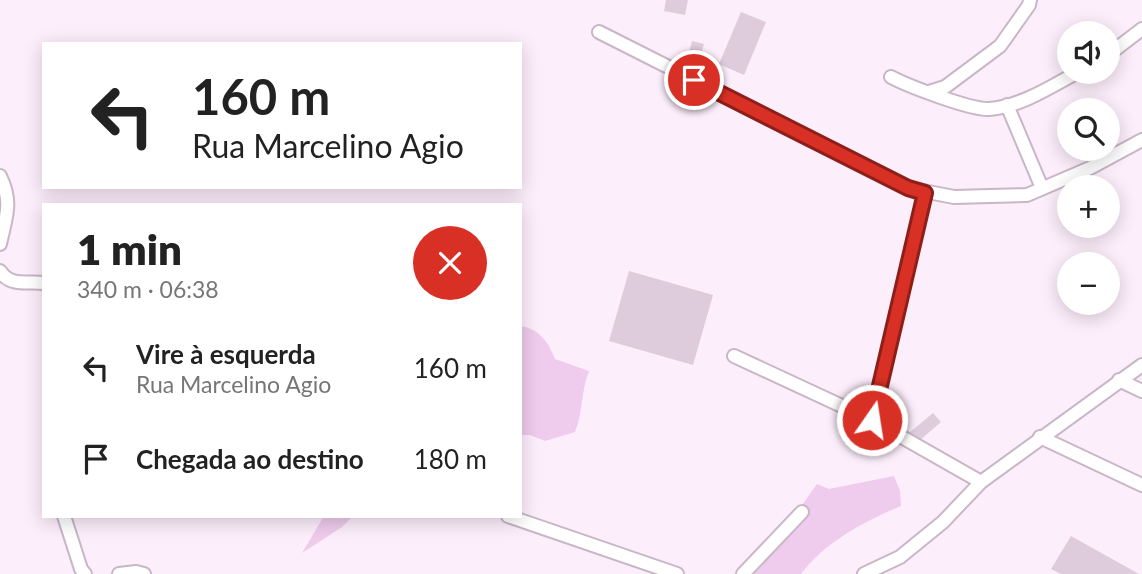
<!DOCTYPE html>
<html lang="pt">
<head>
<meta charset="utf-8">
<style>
	body { margin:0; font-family:Lato,sans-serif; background:#f2f2f2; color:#222; height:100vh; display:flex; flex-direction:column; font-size:26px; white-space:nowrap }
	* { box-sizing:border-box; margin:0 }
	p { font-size:23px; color:#767676 }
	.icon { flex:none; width:38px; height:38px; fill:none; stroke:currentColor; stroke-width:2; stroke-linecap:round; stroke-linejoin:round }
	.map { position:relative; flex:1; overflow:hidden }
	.side { position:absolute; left:42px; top:203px; width:480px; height:315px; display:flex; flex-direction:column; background:#fff; border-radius:0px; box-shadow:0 4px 18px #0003 }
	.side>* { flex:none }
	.hud { position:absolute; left:42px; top:42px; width:480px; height:147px; border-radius:0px; box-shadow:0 4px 18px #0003; background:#fff; color:#222; overflow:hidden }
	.buttons { position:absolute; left:1057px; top:21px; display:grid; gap:14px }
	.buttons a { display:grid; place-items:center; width:63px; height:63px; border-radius:50%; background:#fff; box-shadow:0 4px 18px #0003; font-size:35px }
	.pin { position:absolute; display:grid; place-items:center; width:60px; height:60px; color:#fff; margin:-30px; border:4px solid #fff; border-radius:50%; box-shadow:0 2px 7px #0007 }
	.me { position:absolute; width:77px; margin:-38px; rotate:13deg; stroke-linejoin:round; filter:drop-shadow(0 0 5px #0008) }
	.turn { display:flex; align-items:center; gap:24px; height:147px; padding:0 35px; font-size:32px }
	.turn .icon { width:91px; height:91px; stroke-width:2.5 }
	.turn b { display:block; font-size:49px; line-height:60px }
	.round { display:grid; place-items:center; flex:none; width:74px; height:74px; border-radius:37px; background:#f2f2f2 }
	.headline { display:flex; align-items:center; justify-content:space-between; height:119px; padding:0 35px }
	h1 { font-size:42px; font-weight:800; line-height:52px }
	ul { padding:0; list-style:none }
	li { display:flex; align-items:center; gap:21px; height:91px; padding:0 35px }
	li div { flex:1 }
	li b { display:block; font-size:26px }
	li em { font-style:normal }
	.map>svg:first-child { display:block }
	.green { fill:#efcbed }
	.building { fill:#decbdc }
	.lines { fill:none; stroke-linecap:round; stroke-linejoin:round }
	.minor-casing { stroke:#c9b6c7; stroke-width:16 }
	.minor { stroke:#fff; stroke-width:12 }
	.route-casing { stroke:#8d1f18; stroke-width:18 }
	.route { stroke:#d93025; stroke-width:12 }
</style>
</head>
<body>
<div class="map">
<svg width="1142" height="574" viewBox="0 0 1142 574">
	<rect width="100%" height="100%" fill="#fdeefc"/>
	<g class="green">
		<path d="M 520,326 C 540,329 548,342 555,359 L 589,371 C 581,391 583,412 575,432 L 545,441 L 530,435 L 520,435 Z"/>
		<path d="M 894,476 L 900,491 L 901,506 C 865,521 825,542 801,574 L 745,574 L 795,515 L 817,484 L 829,489 Z"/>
		<path d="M 324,516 L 353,516 L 342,527 L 302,553 Z"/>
	</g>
	<g class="building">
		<path d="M 666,0 L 688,0 L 685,15 L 664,11 Z"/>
		<path d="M 741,12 L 766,22 L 744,75 L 719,64 Z"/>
		<path d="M 692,41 L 704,44 L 698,64 L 687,61 Z"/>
		<path d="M 629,271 L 713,295 L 693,365 L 609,341 Z"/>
		<path d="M 933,413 L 941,422 L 920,440 L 909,433 Z"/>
		<path d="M 1071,536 L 1139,574 L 1061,574 L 1051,569 Z"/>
	</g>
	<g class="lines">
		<g class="minor-casing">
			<g id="minor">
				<path d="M 599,32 L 908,188 L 954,197 L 1027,195 L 1090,168 L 1142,140"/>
				<path d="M 1108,55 L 1142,29"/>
				<path d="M 891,77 C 908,86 971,110 989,109 C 1020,107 1052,86 1078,72"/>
				<path d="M 929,92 L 945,87 L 1000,46 L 1029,5 L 1030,0"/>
				<path d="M 1007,105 L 1042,188"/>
				<path d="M 0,176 C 13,203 6,216 0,244"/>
				<path d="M 925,193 L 872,420 L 981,482"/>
				<path d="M 0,271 C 10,287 28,281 44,283"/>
				<path d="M 734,356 L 872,420"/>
				<path d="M 1119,380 L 1142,391"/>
				<path d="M 1040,437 L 1142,485"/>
				<path d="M 64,516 L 81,569 L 85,574"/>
				<path d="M 508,516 L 677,574"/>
				<path d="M 119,574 L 136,572 L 144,574"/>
				<path d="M 743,574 L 802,512"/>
				<path d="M 864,574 L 900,557 L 943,522 L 981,482 L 1142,365"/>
			</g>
		</g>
		<use href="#minor" class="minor"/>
	</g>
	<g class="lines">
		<g class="route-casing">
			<path id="route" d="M 694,80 L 908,188 L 925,193 L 872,420"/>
		</g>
		<use href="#route" class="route"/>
	</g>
</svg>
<div class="buttons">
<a><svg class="icon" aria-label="sound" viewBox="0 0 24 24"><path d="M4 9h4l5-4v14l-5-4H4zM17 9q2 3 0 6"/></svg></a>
<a><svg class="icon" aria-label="search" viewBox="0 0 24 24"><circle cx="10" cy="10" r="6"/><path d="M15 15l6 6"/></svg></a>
<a>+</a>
<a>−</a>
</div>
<div class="pin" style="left:694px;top:80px;background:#d93025"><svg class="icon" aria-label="arrive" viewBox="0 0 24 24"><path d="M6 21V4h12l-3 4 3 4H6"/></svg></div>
<svg class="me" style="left:872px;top:420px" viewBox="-20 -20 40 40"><circle r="17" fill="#d93025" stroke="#fff" stroke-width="3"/><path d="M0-11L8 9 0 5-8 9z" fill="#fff"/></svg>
<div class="hud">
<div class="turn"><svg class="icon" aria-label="left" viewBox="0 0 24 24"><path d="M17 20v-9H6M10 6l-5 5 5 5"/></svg><div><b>160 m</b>Rua Marcelino Agio</div></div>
</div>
<section class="side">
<div class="headline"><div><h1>1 min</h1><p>340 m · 06:38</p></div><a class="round" style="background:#d93025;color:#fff"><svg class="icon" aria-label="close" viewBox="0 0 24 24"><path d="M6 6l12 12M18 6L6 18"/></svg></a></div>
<ul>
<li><svg class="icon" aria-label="left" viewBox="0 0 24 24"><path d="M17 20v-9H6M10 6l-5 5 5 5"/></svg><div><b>Vire à esquerda</b><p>Rua Marcelino Agio</p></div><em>160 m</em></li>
<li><svg class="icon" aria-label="arrive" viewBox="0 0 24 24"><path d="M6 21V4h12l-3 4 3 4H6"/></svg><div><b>Chegada ao destino</b></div><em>180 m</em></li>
</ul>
</section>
</div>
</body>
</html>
